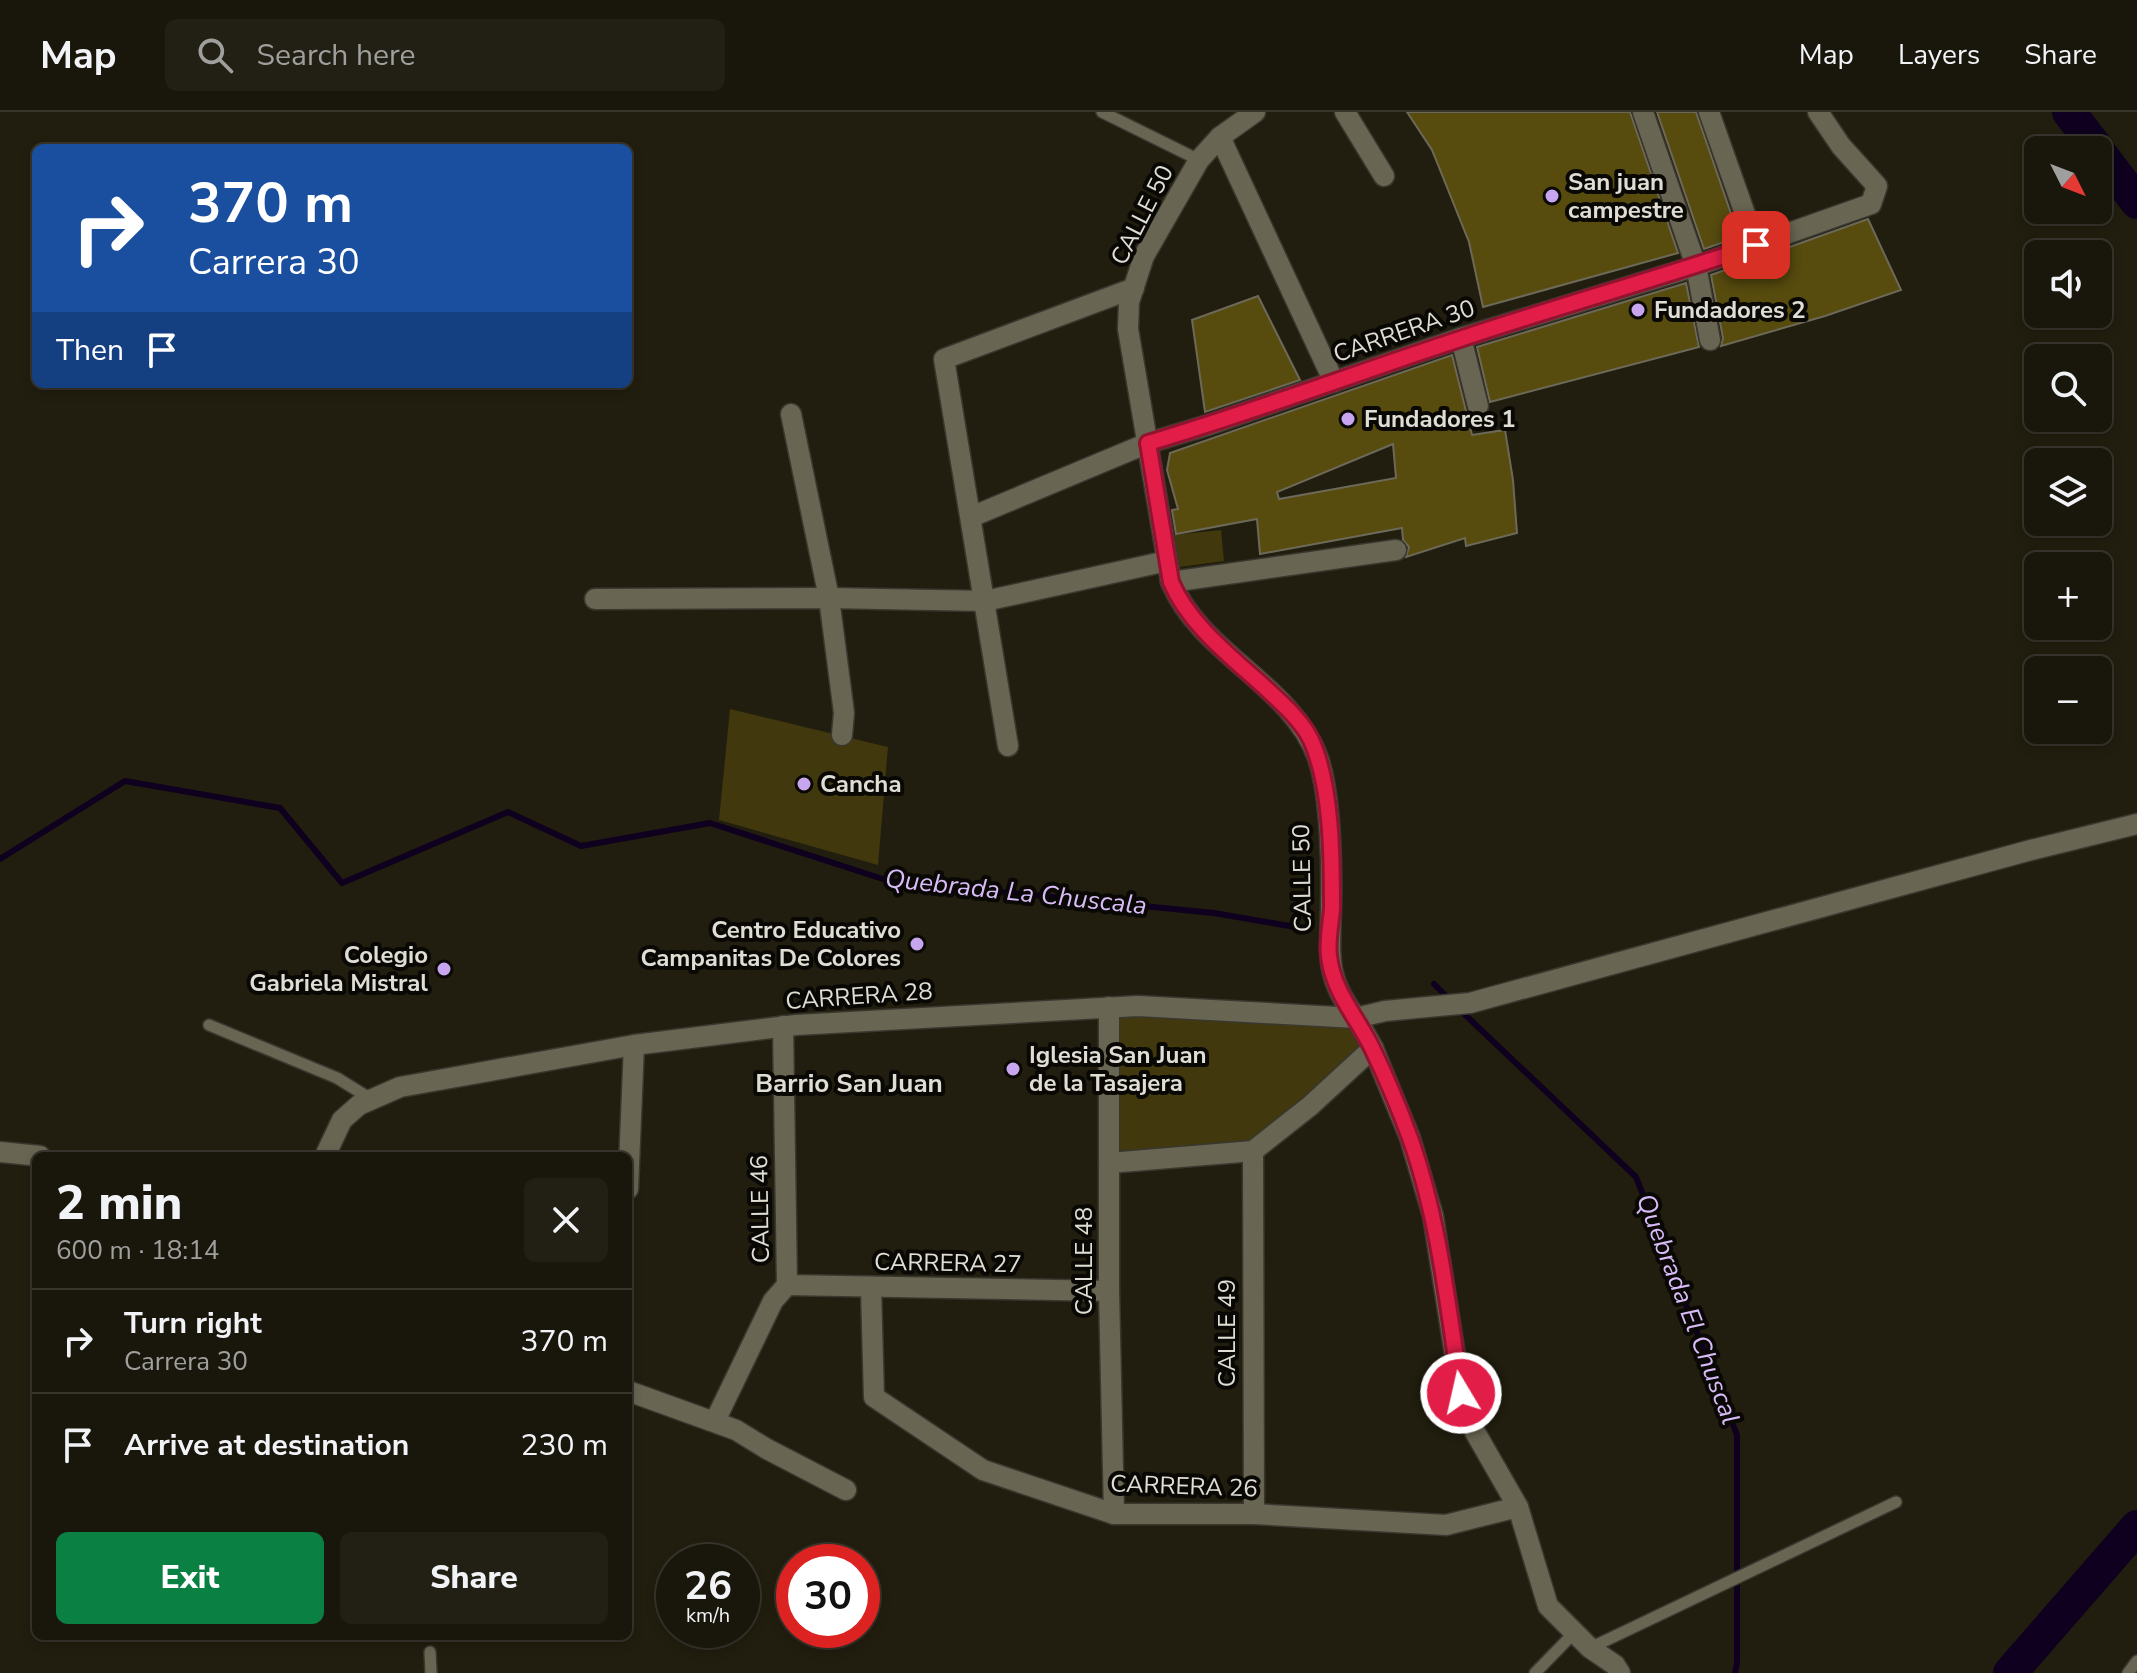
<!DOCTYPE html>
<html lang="en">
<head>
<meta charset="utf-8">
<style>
	body { margin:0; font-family:"Nunito Sans",sans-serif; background:#221f14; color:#f1f3f6; height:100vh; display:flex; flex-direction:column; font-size:30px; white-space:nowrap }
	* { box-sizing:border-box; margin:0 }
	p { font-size:26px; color:#9f9f9d }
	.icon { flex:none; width:44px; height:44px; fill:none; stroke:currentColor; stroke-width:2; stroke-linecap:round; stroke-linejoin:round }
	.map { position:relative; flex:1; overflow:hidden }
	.details { position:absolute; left:32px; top:1040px; width:600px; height:488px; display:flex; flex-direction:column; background:#19160b; border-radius:12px; box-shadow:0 4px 12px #0003,0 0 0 2px #37352c }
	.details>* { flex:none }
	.hud { position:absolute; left:32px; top:32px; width:600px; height:244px; border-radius:12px; box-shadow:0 4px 12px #0003,0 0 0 2px #37352c; background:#1a4fa0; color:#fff; overflow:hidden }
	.needle { width:52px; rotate:132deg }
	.tools { position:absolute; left:2024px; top:24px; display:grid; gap:16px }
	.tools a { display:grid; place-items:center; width:88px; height:88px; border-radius:12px; background:#19160b; box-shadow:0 4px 12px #0003,0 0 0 2px #37352c; font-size:40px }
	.speed { position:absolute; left:656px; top:1432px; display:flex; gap:16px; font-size:40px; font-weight:700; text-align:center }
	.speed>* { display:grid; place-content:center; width:104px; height:104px; border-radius:50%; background:#19160b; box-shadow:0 4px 12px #0003,0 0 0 2px #37352c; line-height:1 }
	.speed small { font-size:20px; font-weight:400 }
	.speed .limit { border:12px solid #d22; background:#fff; color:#111 }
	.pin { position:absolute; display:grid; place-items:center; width:68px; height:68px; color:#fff; margin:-34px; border-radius:16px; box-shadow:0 4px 12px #0006 }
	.me { position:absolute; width:88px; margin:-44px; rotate:351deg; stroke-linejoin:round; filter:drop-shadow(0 0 6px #0008) }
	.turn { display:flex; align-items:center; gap:28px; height:168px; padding:0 24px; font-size:36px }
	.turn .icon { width:104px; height:104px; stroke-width:2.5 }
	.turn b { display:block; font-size:56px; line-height:68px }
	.then { display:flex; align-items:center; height:76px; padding:0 24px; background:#0003; gap:16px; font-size:30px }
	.round { display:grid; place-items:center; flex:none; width:84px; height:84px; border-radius:12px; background:#221f14 }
	.summary { display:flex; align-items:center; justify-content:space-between; height:136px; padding:0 24px }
	h1 { font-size:48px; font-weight:800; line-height:60px }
	.cta { display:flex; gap:16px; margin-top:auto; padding:16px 24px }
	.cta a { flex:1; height:92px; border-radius:12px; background:#0b8043; color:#fff; font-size:32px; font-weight:800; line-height:92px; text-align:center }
	.cta a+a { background:#221f14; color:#f1f3f6 }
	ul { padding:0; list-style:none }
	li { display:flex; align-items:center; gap:24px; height:104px; padding:0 24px; border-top:2px solid #37352c }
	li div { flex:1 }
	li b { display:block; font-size:30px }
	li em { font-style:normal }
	header { display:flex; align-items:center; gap:48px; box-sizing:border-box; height:112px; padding:0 40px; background:#19160b; border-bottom:2px solid #37352c }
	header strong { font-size:38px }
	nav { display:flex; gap:44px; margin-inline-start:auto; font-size:28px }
	.search { width:560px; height:72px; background:#221f14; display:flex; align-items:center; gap:20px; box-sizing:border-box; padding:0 28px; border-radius:12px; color:#9f9f9d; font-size:30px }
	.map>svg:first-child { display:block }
	.green { fill:#41380e }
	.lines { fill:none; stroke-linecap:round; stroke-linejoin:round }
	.stream { stroke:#0e001e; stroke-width:6 }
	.river { stroke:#0e001e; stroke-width:34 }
	.building { fill:#574b0e; stroke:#6d6958; stroke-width:2; fill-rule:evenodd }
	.lane-casing { stroke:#3a372f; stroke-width:14 }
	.street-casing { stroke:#3a372f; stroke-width:23 }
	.secondary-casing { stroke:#3a372f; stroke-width:23 }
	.lane { stroke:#696553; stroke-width:11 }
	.street { stroke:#696553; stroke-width:20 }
	.secondary { stroke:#696553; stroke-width:20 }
	.route-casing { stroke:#92132f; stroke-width:20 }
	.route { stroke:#e11d48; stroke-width:14 }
	.poi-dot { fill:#c8a6ef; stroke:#090804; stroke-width:3 }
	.labels { text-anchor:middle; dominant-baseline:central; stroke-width:8; stroke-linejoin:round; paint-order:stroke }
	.poi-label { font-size:24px; font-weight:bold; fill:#e0ded4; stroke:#090804; text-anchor:start }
	.street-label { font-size:24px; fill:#e0ded4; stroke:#090804 }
	.water-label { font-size:26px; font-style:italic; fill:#d8bcf8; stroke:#090804 }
	.neighbourhood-label { font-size:26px; font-weight:bold; fill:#e0ded4; stroke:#090804 }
</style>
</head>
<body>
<header>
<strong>Map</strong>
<div class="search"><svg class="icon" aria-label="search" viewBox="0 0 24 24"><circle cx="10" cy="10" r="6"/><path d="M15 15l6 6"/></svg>Search here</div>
<nav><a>Map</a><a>Layers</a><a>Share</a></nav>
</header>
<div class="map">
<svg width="2137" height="1561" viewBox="0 0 2137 1561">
	<rect width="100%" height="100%" fill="#211e0f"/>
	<g class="green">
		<path d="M 1221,418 L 1224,449 L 1179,455 L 1174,423 Z"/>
		<path d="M 730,597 L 888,635 L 878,753 L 719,708 Z"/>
		<path d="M 1110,896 L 1347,897 L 1373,936 L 1252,1036 L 1111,1049 Z"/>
	</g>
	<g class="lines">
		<g class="stream">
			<path d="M 0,747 L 125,669 L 280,696 L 342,771 L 508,700 L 581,734 L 710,711 L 889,769 L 1214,801 L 1307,817"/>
			<path d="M 1434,872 L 1448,886"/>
			<path d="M 1459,897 L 1636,1065 L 1737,1323 L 1737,1551 L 1735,1561"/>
		</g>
		<g class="river">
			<path d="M 2069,0 L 2098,38"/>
			<path d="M 2098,39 L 2137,90"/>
			<path d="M 2010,1561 L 2137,1415"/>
		</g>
	</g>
	<g class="building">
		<path d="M 1407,0 L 1630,0 L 1678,141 L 1483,195 L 1469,130 L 1432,38 Z"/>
		<path d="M 1657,0 L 1696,0 L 1739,125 L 1704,137 Z"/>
		<path d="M 1868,107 L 1901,178 L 1825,204 L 1721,234 L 1723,226 L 1711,163 Z"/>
		<path d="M 1686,171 L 1699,235 L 1490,290 L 1477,235 Z"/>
		<path d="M 1258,184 L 1300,268 L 1205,300 L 1192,208 Z"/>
		<path d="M 1452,243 L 1472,323 L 1505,318 L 1513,368 L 1517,421 L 1466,434 L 1465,426 L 1406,445 L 1409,435 L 1403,428 L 1402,416 L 1260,442 L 1257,407 L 1176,422 L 1172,398 L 1178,397 L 1167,358 L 1170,341 ZM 1393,332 L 1396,366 L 1279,387 L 1277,380 Z"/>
	</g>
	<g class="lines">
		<g class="lane-casing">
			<g id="lane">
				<path d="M 1102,0 L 1199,48"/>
				<path d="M 209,913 L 337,966 L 371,987"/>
				<path d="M 1590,1536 L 1896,1390"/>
				<path d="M 430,1540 L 431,1561"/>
				<path d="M 1535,1561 L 1574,1521"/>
				<path d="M 2128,1561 L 2137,1549"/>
			</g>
		</g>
		<g class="street-casing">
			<g id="street">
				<path d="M 1345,0 L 1384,64"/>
				<path d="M 1643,0 L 1696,154 L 1710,228"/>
				<path d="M 1709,0 L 1756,133"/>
				<path d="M 1220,25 L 1334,270"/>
				<path d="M 1461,226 L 1478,294"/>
				<path d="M 791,302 L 829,486 L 844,601 L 842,623"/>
				<path d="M 971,405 L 1148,331 L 1208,313 L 1461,226 L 1696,154 L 1871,92 L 1877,74 L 1841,34 L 1818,0"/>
				<path d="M 1171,470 L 1396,438"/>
				<path d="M 595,487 L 829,486 L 985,489 L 1167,449"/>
				<path d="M 1008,634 L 944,247 L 1134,176"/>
				<path d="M 1109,895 L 1109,1179 L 1114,1402"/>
				<path d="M 1253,1039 L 1254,1402"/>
				<path d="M 0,1040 L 40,1044"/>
				<path d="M 325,1044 L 342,1008 L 359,993 L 400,975 L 634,933 L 796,913 L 1138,894 L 1356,906 L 1373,936 L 1410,1026 L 1433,1104 L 1461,1281 L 1475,1320 L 1518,1395 L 1548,1494 L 1590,1536 L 1615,1553 L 1620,1561"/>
				<path d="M 1109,1051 L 1253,1039 L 1310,994 L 1373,936"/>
				<path d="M 628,1077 L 634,933"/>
				<path d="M 787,1173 L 1109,1179"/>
				<path d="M 871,1177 L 874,1285 L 983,1358 L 1114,1402 L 1254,1402 L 1446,1413 L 1518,1395"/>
				<path d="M 628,1279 L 736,1318 L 767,1337 L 846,1378"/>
				<path d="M 715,1309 L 773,1189 L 787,1173 L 783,914"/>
			</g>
		</g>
		<g class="secondary-casing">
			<path id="secondary" d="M 1255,0 L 1220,25 L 1199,48 L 1144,144 L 1129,190 L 1128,217 L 1171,470 C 1201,542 1291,572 1318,646 C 1331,685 1332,755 1331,797 C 1330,845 1325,865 1356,906 L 1385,899 L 1470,891 L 2031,738 L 2137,712"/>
		</g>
		<use href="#lane" class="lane"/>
		<use href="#street" class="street"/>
		<use href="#secondary" class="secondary"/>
	</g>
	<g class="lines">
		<g class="route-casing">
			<path id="route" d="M 1461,1281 C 1448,1195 1439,1107 1410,1026 C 1399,996 1386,965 1372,936 C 1357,905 1333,880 1329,844 C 1327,829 1331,811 1332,796 C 1332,746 1332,674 1311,628 C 1303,611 1286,595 1272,582 C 1237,549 1190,515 1171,470 L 1148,331 C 1253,300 1356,261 1460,227 C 1558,194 1658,167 1756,133"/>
		</g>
		<use href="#route" class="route"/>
	</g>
	<g class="poi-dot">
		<circle cx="1552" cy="84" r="8"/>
		<circle cx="1638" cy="198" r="8"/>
		<circle cx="1348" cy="307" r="8"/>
		<circle cx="804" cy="672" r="8"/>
		<circle cx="917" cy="832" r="8"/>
		<circle cx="444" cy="857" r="8"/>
		<circle cx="1013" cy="957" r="8"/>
	</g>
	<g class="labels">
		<g class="poi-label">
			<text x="1568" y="70">San juan<tspan x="1568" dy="28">campestre</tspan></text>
			<text x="1654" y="198">Fundadores 2</text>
			<text x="1364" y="307">Fundadores 1</text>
			<text x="820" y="672">Cancha</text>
			<text x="901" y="818" text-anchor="end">Centro Educativo<tspan x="901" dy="28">Campanitas De Colores</tspan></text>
			<text x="428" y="843" text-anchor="end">Colegio<tspan x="428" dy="28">Gabriela Mistral</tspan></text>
			<text x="1029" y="943">Iglesia San Juan<tspan x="1029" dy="28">de la Tasajera</tspan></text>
		</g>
		<g class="street-label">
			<text transform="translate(1142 103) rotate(-63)">CALLE 50</text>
			<text transform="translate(1404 219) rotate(-19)">CARRERA 30</text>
			<text transform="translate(1302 766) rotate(-91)">CALLE 50</text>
			<text transform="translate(859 884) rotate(-4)">CARRERA 28</text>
			<text transform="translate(760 1097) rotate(-91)">CALLE 46</text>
			<text transform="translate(1084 1149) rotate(-90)">CALLE 48</text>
			<text transform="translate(948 1151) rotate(1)">CARRERA 27</text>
			<text transform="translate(1227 1221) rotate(-90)">CALLE 49</text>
			<text transform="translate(1184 1374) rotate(2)">CARRERA 26</text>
		</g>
		<g class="water-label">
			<text transform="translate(1016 780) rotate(6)">Quebrada La Chuscala</text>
			<text transform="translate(1688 1197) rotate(69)">Quebrada El Chuscal</text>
		</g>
		<g class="neighbourhood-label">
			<text x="849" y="971">Barrio San Juan</text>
		</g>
	</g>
</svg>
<div class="tools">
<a><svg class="needle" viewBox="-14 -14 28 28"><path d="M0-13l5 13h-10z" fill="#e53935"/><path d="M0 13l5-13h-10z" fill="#9f9f9d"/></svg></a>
<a><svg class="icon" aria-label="sound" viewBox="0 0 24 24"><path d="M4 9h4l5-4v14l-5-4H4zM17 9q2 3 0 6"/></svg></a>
<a><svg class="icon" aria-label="search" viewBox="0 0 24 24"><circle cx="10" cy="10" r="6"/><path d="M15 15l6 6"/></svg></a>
<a><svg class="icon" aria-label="layers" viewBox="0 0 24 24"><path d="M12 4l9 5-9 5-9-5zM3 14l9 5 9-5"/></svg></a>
<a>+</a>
<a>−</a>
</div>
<div class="speed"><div>26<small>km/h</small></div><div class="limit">30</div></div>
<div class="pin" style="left:1756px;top:133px;background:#d93025"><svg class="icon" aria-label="arrive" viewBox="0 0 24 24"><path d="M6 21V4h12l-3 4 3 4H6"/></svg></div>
<svg class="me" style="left:1461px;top:1281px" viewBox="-20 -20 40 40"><circle r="17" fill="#e11d48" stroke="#fff" stroke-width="3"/><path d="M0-11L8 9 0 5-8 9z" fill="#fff"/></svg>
<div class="hud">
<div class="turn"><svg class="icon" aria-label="right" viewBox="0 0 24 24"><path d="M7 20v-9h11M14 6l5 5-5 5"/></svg><div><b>370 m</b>Carrera 30</div></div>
<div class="then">Then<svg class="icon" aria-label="arrive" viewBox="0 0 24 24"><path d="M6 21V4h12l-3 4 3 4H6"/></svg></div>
</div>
<section class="details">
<div class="summary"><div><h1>2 min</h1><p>600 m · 18:14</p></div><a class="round"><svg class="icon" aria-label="close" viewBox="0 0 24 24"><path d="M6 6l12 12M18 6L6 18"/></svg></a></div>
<ul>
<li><svg class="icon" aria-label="right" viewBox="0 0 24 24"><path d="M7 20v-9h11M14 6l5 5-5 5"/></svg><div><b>Turn right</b><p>Carrera 30</p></div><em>370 m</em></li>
<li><svg class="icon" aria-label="arrive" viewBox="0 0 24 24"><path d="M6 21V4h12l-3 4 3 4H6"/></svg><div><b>Arrive at destination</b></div><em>230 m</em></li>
</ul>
<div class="cta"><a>Exit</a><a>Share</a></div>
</section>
</div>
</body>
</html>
